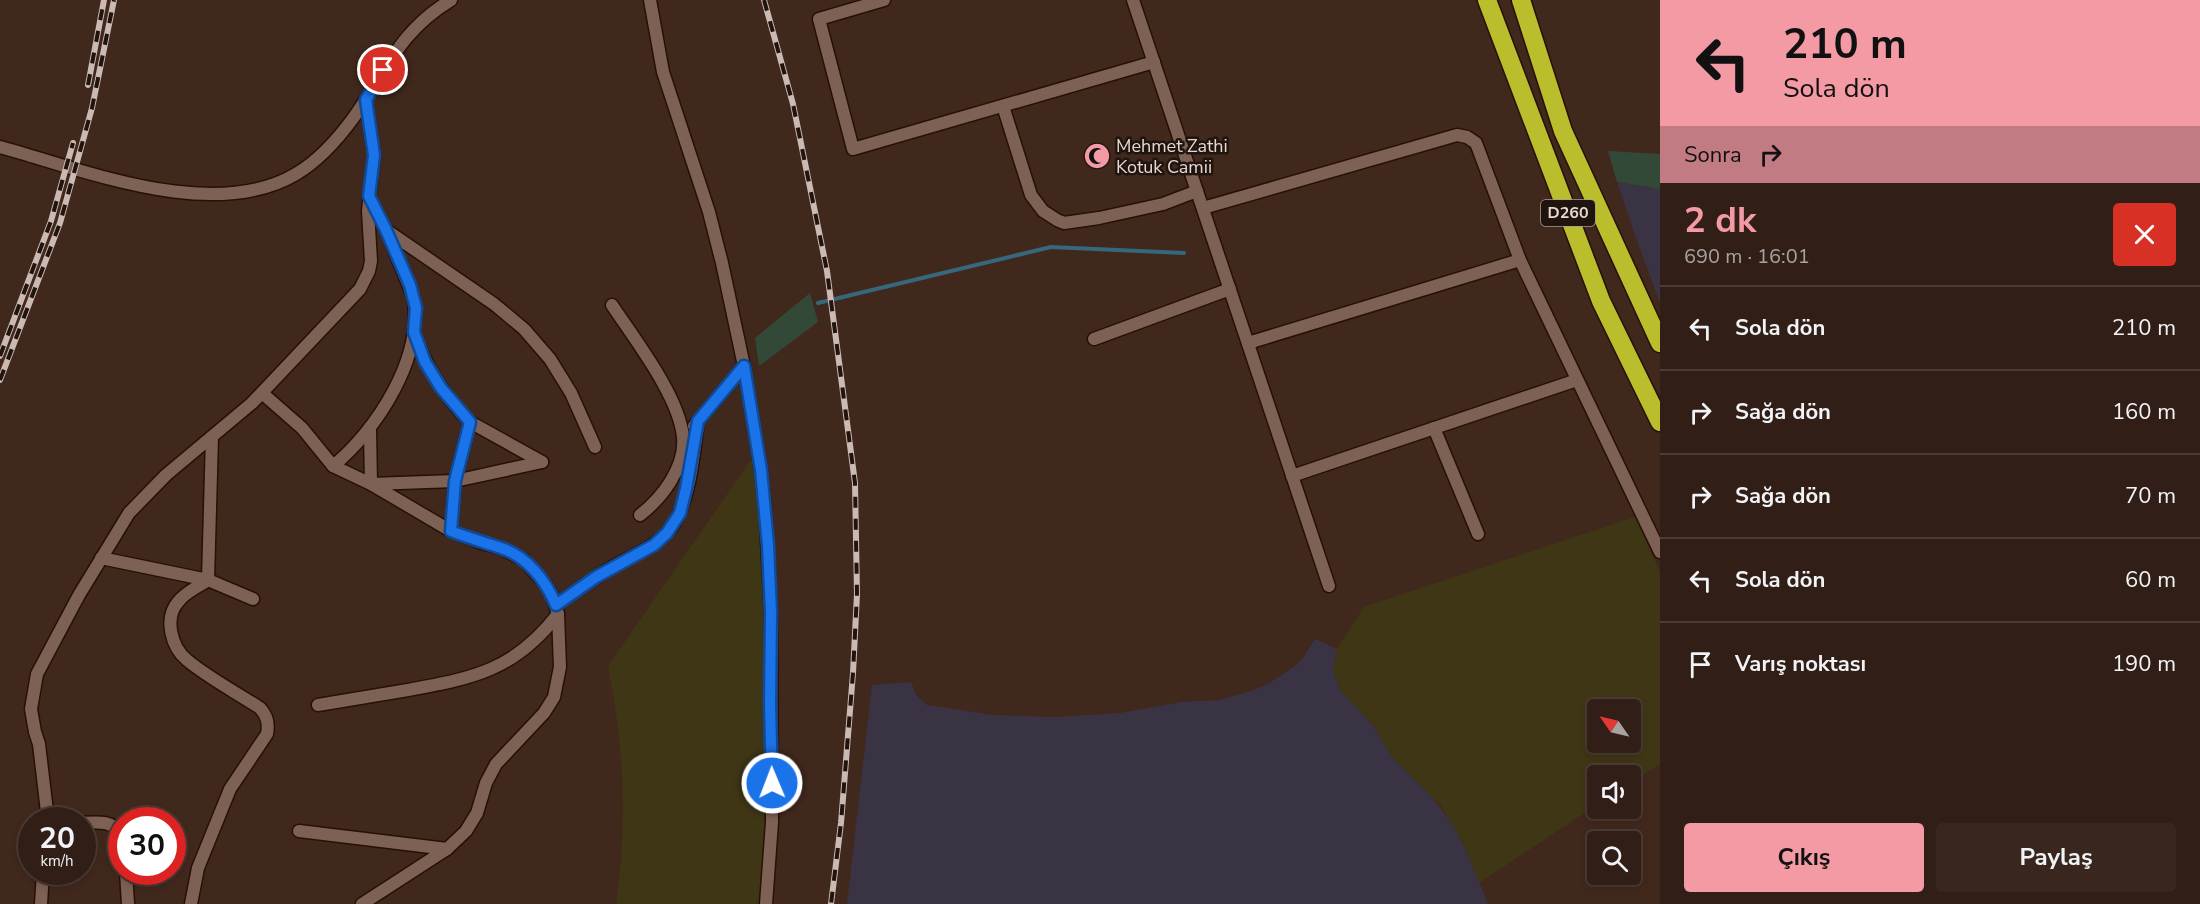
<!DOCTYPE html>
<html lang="tr">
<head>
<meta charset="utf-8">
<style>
	body { margin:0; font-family:"Nunito Sans",sans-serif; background:#39271f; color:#f1f3f6; height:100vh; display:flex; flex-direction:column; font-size:22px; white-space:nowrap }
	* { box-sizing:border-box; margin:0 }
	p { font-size:20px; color:#a8a2a1 }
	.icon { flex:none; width:33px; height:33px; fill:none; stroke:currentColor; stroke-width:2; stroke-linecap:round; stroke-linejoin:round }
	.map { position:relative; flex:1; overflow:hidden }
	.side { display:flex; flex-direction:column; background:#311e16; width:540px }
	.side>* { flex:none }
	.guide { background:#f49aa4; color:#111; overflow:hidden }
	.needle { width:39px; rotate:304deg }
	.tools { position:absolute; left:1587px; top:699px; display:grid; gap:12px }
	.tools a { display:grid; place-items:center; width:54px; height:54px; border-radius:6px; background:#311e16; box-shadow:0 3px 9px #0003,0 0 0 2px #4c3c35; font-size:30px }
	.speed { position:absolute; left:18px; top:807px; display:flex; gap:12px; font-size:30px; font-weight:700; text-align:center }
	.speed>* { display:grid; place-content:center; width:78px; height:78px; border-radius:50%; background:#311e16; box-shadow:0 3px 9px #0003,0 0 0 2px #4c3c35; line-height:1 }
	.speed small { font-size:15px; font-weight:400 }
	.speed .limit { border:9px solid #d22; background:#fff; color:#111 }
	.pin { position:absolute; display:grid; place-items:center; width:51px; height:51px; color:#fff; margin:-26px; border:3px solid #fff; border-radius:50%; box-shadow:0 2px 6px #0007 }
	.me { position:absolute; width:66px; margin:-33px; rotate:359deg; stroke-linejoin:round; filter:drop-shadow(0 0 4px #0008) }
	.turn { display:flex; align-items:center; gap:21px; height:126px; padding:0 24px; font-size:27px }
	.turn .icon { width:78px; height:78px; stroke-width:2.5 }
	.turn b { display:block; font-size:42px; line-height:51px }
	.then { display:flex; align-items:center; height:57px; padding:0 24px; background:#0003; gap:12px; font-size:22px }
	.round { display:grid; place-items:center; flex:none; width:63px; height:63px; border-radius:6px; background:#39271f }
	.summary { display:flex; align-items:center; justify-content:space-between; height:102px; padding:0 24px }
	h1 { font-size:36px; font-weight:700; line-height:45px; color:#f49aa4 }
	.button { display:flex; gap:12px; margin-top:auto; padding:12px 24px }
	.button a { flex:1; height:69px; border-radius:6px; background:#f49aa4; color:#111; font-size:24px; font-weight:700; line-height:69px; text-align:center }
	.button a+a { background:#39271f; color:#f1f3f6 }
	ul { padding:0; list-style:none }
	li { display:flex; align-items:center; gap:18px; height:84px; padding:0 24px; border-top:2px solid #4c3c35 }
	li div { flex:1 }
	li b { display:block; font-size:22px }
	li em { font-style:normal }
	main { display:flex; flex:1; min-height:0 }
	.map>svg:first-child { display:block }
	.industrial { fill:#3a3344 }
	.green { fill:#334937 }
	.sand { fill:#3f3616; fill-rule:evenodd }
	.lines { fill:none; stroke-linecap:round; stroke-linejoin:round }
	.stream { stroke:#37677a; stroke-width:4 }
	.street-casing { stroke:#271006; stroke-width:15 }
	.highway-casing { stroke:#271006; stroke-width:21 }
	.street { stroke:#7e6155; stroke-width:12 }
	.highway { stroke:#babe2d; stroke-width:18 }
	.rail-casing { stroke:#cbb9b2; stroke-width:6 }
	.rail { stroke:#20140f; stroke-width:4; stroke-dasharray:11; stroke-linecap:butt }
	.route-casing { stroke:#114b97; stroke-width:15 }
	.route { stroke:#1a73e8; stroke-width:10 }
	.labels { text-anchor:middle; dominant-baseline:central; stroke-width:5; stroke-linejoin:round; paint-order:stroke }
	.shield { fill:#20140f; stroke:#ab9c96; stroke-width:1.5 }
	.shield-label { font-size:16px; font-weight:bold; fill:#e7d7d0 }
	.poi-label { font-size:18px; fill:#e7d7d0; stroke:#20140f; text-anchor:start }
</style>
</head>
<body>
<main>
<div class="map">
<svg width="1660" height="904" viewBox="0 0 1660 904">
	<rect width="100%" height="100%" fill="#41281d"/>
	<g class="industrial">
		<path d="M 1617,182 L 1660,189 L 1660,303 L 1635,235 Z"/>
		<path d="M 1315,639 L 1337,649 L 1333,671 L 1341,691 L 1374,726 L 1392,757 L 1428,792 L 1453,824 L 1472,863 L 1488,904 L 847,904 L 872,685 L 911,682 L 916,695 L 927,705 L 993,715 L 1057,717 L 1120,713 L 1182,702 L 1219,700 L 1254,690 L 1271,682 L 1295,666 L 1303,658 Z"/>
	</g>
	<g class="green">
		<path d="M 1608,151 L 1660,154 L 1660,189 L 1617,182 Z"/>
		<path d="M 810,293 L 818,322 L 759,366 L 755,338 Z"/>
	</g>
	<g class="sand">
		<path d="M 755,454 L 763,552 L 765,729 L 768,799 L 761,904 L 616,904 C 628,824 624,745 608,666 Z"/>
		<path d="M 1635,517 L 1660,572 L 1660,764 L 1631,783 L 1630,776 L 1598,776 L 1597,805 L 1479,883 L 1463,843 L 1441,806 L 1392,757 L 1374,726 L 1341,691 L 1333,671 L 1337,649 L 1364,607 ZM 1598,710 L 1630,710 L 1630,742 L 1598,742 Z"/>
	</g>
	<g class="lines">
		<path class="stream" d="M 818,303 L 1051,247 L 1184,253"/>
		<g class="street-casing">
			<g id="street">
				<path d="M 650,0 L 663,72 L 709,212 L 722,263 L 744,366 L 761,470 L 766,522 L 771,613 L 772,822 L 766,904"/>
				<path d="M 884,0 L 819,19 L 853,149 L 1154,62"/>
				<path d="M 1133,0 L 1329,586"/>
				<path d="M 1003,106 L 1031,195 L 1043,211 L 1057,220 L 1064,223 L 1099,218 L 1163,204 L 1197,191"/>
				<path d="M 0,147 C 85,170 213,223 296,174 C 318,161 338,139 354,117 C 387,71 398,32 451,0"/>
				<path d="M 369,196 L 386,230 L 494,304 L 524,329 L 550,359 L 571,393 L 595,447"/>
				<path d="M 1203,208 L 1457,135 L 1467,137 L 1476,143 L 1520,260"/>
				<path d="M 612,305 C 635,340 679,396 683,437 C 686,467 662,498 640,515"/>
				<path d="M 414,332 C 426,368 444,396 470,422 L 455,481 L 451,531"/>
				<path d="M 1094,339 L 1230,289"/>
				<path d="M 1248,343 L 1520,260 L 1660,552"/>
				<path d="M 262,393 L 302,428 L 333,466 L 371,484 L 451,531 L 482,543 L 501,548 L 524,560 L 546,585 L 552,595 L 558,614 L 560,667 L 554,697 L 544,713 L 496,764 L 486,783 L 477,813 L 466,831 L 447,849 L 362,904"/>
				<path d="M 470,422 L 542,462"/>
				<path d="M 694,426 L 744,366"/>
				<path d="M 1434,428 L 1478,534"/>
				<path d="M 370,430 L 371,484 L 455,481 L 542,462"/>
				<path d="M 333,466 C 377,430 425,356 413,296 L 386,230"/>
				<path d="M 1292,476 L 1577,380"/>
				<path d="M 101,558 L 208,580 L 253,599"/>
				<path d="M 208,580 L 212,437"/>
				<path d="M 556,605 C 575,591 594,578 614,566 C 633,555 657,547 671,528 C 690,503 694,452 698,421"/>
				<path d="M 318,705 C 348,700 378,695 408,690 C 474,678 515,670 558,614"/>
				<path d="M 48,820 L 39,744 L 35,732 L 31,709 L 37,674 L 79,595 L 129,513 L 166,475 L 252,403 L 360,289 L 369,271 L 371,261 L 368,211 L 374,155 L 366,100"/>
				<path d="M 82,823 C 98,822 111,820 122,834"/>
				<path d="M 299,831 L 447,849"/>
				<path d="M 126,872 L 128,904"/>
				<path d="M 41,904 L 43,872"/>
				<path d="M 191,904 L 198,868 L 230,789 L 267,734 C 269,723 267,716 260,708 C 237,693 207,677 187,660 C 171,647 164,618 178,602 C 185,592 198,587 208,580"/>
			</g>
		</g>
		<g class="highway-casing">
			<g id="highway">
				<path d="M 1487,0 L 1601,301 L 1660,422"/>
				<path d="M 1521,0 L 1563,131 L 1660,343"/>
			</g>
		</g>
		<use href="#street" class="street"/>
		<use href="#highway" class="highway"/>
		<g class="rail-casing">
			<g id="rail">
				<path d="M 764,0 L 793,104 L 827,271 L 855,483 L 857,594 L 853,673 L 841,823 L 831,904"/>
				<path d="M 88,85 L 104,0"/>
				<path d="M 0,356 L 51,221 L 73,143"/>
				<path d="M 0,380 L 60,223 L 92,108 L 114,0"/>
			</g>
		</g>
		<use href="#rail" class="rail"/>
	</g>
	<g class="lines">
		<g class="route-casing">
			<path id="route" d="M 383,70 L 366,100 L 374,155 L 369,196 L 386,230 L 410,285 L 416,308 L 414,332 L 425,362 L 441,388 L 470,422 L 455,481 L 451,531 C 468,538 484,542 501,548 C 527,556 546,581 556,605 L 596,577 L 654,545 L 667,533 L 680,513 L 686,489 L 698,421 L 744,366 L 761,470 L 768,545 L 771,613 L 770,705 L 772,783"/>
		</g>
		<use href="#route" class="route"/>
	</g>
	<defs>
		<g id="mosque-disc" transform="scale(1.35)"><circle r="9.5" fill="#f49aa4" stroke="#20140f"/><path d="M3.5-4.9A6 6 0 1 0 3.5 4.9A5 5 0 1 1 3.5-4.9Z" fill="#111"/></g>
	</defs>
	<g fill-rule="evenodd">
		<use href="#mosque-disc" x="1097" y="156"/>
	</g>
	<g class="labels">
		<rect class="shield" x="1541" y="200" width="54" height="26" rx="4.5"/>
		<g class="shield-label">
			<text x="1568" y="213">D260</text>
		</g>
		<g class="poi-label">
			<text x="1116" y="146">Mehmet Zathi<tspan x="1116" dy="21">Kotuk Camii</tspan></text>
		</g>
	</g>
</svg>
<div class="tools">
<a><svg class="needle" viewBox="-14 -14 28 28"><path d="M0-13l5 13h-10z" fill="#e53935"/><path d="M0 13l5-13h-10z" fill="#a8a2a1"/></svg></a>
<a><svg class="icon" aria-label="sound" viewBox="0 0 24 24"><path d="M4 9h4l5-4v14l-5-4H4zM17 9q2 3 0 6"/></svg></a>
<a><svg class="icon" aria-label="search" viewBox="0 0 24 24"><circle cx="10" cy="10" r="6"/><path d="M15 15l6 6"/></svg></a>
</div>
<div class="speed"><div>20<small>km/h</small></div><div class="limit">30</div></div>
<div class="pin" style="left:383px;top:70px;background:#d93025"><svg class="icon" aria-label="arrive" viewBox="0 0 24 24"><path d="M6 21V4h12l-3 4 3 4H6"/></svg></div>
<svg class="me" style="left:772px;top:783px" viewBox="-20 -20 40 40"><circle r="17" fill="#1a73e8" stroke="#fff" stroke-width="3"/><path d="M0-11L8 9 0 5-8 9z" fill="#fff"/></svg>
</div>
<section class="side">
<div class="guide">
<div class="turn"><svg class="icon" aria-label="left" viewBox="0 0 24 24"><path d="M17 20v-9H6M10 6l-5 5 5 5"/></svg><div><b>210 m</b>Sola dön</div></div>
<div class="then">Sonra<svg class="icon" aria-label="right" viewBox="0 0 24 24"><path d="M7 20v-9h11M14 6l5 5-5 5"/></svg></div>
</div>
<div class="summary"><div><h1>2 dk</h1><p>690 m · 16:01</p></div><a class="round" style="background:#d93025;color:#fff"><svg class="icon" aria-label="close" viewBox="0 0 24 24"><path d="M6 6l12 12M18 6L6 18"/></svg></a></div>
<ul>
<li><svg class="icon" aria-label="left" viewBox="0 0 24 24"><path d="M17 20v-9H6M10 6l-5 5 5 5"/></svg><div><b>Sola dön</b></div><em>210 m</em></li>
<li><svg class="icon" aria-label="right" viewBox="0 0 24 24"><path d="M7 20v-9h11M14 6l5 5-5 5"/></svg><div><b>Sağa dön</b></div><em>160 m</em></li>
<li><svg class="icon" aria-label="right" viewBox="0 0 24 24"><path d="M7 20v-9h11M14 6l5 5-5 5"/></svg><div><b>Sağa dön</b></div><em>70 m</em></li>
<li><svg class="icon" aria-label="left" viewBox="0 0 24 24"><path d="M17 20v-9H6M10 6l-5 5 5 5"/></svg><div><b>Sola dön</b></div><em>60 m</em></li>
<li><svg class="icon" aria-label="arrive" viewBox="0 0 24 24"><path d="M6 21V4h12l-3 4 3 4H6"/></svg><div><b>Varış noktası</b></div><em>190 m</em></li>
</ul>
<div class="button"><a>Çıkış</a><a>Paylaş</a></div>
</section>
</main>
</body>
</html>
